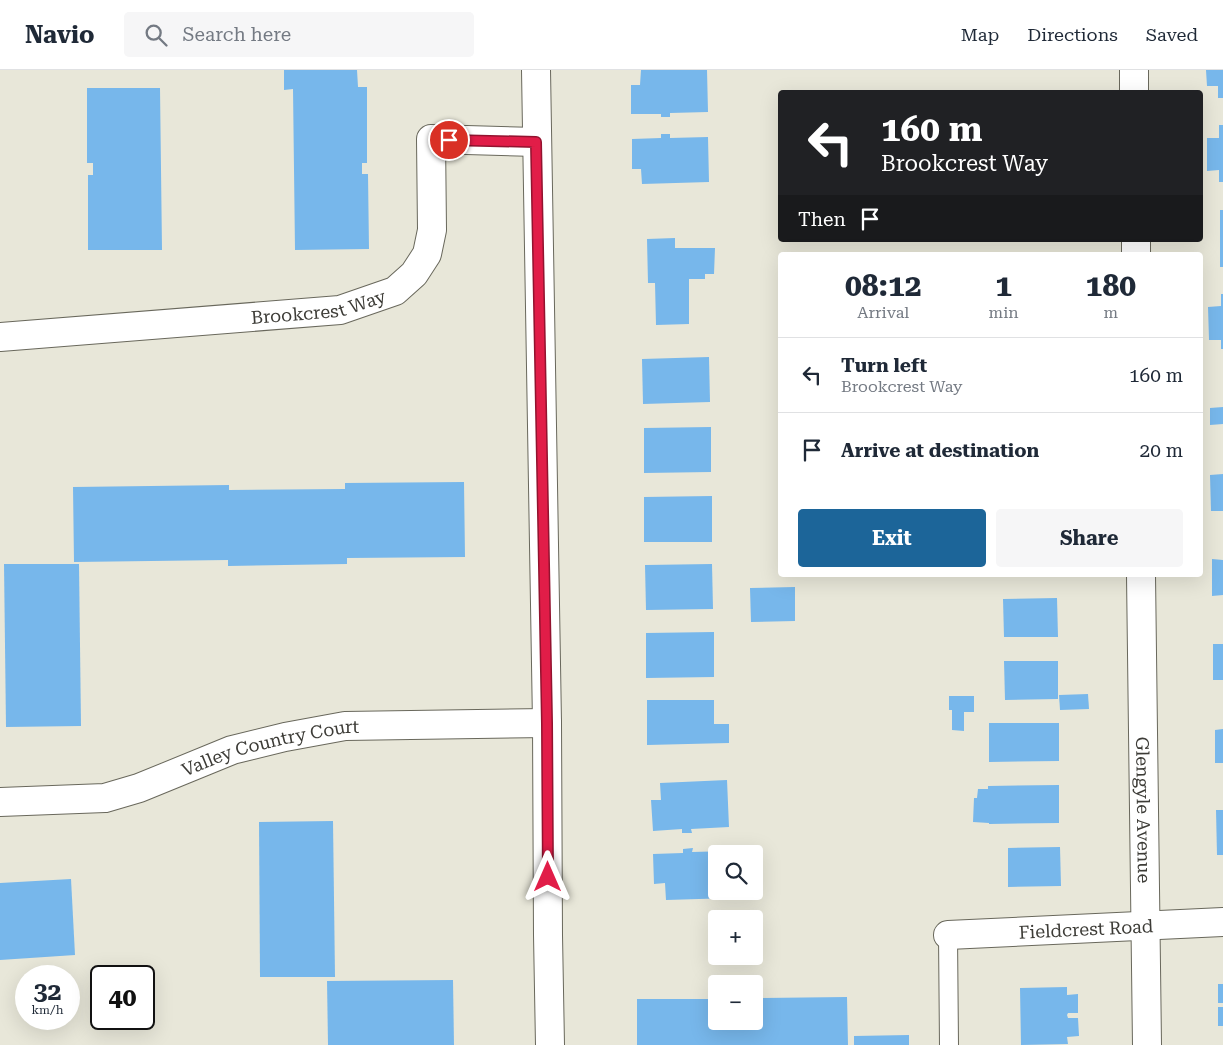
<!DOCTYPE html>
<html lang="en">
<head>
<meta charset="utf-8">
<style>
	body { margin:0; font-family:"Roboto Serif",serif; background:#f6f6f7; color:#1f2937; height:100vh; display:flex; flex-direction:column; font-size:19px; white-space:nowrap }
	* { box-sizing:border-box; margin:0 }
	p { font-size:16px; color:#747a83 }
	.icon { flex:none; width:28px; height:28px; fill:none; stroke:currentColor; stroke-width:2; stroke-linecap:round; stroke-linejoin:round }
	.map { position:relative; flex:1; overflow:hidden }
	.side { position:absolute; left:778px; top:182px; width:425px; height:325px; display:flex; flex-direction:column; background:#fff; border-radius:5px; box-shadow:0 5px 20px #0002 }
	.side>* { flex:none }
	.top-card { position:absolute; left:778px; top:20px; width:425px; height:152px; border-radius:5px; box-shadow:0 5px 20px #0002; background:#202124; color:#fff; overflow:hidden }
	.fabs { position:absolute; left:708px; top:775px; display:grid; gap:10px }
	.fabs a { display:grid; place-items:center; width:55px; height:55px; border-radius:5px; background:#fff; box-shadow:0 5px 20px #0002; font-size:25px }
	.speed { position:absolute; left:15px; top:895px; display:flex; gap:10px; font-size:25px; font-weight:700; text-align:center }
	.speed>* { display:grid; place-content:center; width:65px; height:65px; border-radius:50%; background:#fff; box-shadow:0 5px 20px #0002; line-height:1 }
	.speed small { font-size:12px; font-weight:400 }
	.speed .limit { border:2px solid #111; border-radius:8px; background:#fff; color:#111 }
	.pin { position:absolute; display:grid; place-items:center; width:42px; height:42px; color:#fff; margin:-21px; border:2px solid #fff; border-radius:50%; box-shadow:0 1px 5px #0007 }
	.me { position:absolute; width:55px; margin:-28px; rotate:0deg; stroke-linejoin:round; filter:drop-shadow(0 0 4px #0008) }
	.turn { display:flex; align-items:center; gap:18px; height:105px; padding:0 20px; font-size:22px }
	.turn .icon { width:65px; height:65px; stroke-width:2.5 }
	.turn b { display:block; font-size:35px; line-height:42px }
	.then { display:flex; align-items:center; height:48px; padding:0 20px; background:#0003; gap:10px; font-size:19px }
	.eta { display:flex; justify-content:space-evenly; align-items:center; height:85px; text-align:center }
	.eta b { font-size:30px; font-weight:700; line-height:35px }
	.primary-button { display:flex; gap:10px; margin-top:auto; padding:10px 20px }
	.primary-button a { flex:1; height:58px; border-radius:5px; background:#1c6599; color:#fff; font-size:20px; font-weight:700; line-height:58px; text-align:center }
	.primary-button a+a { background:#f6f6f7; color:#1f2937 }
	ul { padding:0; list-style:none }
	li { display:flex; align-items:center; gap:15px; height:75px; padding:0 20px; border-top:1px solid #e0e1e3 }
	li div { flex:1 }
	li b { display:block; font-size:19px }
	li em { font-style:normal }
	header { display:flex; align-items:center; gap:30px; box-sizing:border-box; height:70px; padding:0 25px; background:#fff; border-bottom:1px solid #e0e1e3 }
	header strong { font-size:24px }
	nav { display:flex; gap:28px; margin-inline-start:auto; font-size:18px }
	.search { width:350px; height:45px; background:#f6f6f7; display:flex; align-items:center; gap:12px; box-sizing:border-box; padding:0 18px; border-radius:5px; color:#747a83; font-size:19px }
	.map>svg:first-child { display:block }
	.building { fill:#77b7eb }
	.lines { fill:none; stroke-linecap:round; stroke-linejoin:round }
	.lane-casing { stroke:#69685c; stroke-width:20 }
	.street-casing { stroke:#69685c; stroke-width:30 }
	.secondary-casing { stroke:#69685c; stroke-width:30 }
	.lane { stroke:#fff; stroke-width:18 }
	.street { stroke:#fff; stroke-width:28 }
	.secondary { stroke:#fff; stroke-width:28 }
	.route-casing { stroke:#92132f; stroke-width:12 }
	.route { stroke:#e11d48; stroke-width:9 }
	.labels { text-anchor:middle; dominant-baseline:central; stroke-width:4; stroke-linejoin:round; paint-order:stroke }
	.street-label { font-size:18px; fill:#3d3c37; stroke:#f6f4e7 }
</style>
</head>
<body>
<header>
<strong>Navio</strong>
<div class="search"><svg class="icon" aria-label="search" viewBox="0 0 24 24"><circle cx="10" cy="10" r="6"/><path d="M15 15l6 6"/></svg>Search here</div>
<nav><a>Map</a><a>Directions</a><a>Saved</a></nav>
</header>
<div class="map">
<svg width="1223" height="975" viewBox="0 0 1223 975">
	<rect width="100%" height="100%" fill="#e8e7d9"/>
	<g class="building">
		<path d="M 284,0 L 357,0 L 358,17 L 367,17 L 367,93 L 362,93 L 362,104 L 368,104 L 369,179 L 295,180 L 293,19 L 284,20 Z"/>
		<path d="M 641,0 L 707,0 L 708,42 L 670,43 L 670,47 L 661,47 L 661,44 L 631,44 L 631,15 L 640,15 Z"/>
		<path d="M 1206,0 L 1223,0 L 1223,28 L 1218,28 L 1218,16 L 1207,16 Z"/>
		<path d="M 87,18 L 160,18 L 162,180 L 88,180 L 88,105 L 93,105 L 93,93 L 87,93 Z"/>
		<path d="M 1219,55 L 1223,55 L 1223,112 L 1219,112 L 1219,100 L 1207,101 L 1207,68 L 1219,68 Z"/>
		<path d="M 661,64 L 670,64 L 670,68 L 708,67 L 709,112 L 642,114 L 641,99 L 632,99 L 632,69 L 661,68 Z"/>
		<rect x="1220" y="140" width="3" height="57"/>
		<path d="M 675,168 L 675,178 L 715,178 L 714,204 L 705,204 L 705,209 L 689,209 L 689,254 L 656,255 L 655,213 L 648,213 L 647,169 Z"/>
		<path d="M 1221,224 L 1223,224 L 1223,279 L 1221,279 L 1221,270 L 1209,270 L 1208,237 L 1221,236 Z"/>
		<path d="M 709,287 L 710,332 L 643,334 L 642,289 Z"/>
		<path d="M 1223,337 L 1223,354 L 1210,355 L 1210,338 Z"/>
		<path d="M 711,357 L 711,402 L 644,403 L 644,358 Z"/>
		<path d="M 1223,404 L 1223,441 L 1211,441 L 1210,405 Z"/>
		<path d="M 464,412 L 465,487 L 347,488 L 347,494 L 228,496 L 228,490 L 74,492 L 73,417 L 229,415 L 229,420 L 345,419 L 345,413 Z"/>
		<path d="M 712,426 L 712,472 L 644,472 L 644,427 Z"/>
		<path d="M 1212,489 L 1223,490 L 1223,525 L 1212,526 Z"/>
		<path d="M 4,494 L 79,494 L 81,656 L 6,657 Z"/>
		<path d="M 712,494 L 713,539 L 646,540 L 645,495 Z"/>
		<path d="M 795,517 L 795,551 L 751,552 L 750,518 Z"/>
		<path d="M 1057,528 L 1058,567 L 1004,567 L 1003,529 Z"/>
		<path d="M 714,562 L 714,607 L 646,608 L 646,563 Z"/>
		<rect x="1213" y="574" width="10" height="36"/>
		<path d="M 1004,591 L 1058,591 L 1058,629 L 1005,630 Z"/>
		<path d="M 1088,624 L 1089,639 L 1060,640 L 1059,625 Z"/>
		<path d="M 949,626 L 974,626 L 974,642 L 964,642 L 964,661 L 952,660 L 952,640 L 949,640 Z"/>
		<path d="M 647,630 L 714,630 L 714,654 L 729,654 L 729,673 L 647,675 Z"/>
		<path d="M 989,653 L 1059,653 L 1059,691 L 989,692 Z"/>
		<path d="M 1223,659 L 1223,693 L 1215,693 L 1215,660 Z"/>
		<path d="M 727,710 L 729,757 L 691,759 L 692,763 L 682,763 L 682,759 L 653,761 L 651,730 L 661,730 L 660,713 Z"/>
		<path d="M 1059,715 L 1059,753 L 989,754 L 989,753 L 973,752 L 974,728 L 977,728 L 978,719 L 988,719 L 988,716 Z"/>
		<path d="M 1216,740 L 1223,740 L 1223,785 L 1217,785 Z"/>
		<path d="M 333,751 L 335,907 L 260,907 L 259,752 Z"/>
		<path d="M 1060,777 L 1061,816 L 1008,817 L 1008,778 Z"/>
		<path d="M 693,778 L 692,782 L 730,781 L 730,784 L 716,784 L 716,821 L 732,821 L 732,828 L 666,830 L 665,813 L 654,814 L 653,784 L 683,783 L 683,779 Z"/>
		<path d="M 71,809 L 75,885 L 0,890 L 0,813 Z"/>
		<path d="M 453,910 L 454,975 L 328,975 L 327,911 Z"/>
		<rect x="1218" y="914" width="5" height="19"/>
		<path d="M 1067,917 L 1067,925 L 1078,924 L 1078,943 L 1068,943 L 1067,945 L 1068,948 L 1078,948 L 1079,966 L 1067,967 L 1068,974 L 1021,975 L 1020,918 Z"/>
		<path d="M 847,927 L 848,975 L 637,975 L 637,929 L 716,929 L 716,951 L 754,951 L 754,928 Z"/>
		<rect x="1218" y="937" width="5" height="19"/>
		<path d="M 909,965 L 909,975 L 854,975 L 854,966 Z"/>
	</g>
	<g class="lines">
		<g class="lane-casing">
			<path id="lane" d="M 948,865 L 949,975"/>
		</g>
		<g class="street-casing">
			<g id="street">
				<path d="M 1134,0 L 1134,22"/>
				<path d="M 1136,170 L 1136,185"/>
				<path id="s1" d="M 0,267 L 340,240 L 395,221 L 414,204 L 427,184 L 432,160 L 431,69 L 536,72"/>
				<path id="s2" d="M 1141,505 L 1147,975"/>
				<path id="s3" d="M 0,732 L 105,728 L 139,718 L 232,680 L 285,667 L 345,656 L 547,653"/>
				<path id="s4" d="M 948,865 L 1223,852"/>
			</g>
		</g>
		<g class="secondary-casing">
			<path id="secondary" d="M 536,0 L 547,653 L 548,865 L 550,975"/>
		</g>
		<use href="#lane" class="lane"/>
		<use href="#street" class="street"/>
		<use href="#secondary" class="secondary"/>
	</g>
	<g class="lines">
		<g class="route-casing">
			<path id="route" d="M 449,70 L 536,72 L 547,653 L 548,807"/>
		</g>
		<use href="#route" class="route"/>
	</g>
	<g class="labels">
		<g class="street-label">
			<text stroke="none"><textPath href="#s1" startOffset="320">Brookcrest Way</textPath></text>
			<text stroke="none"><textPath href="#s3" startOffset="279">Valley Country Court</textPath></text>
			<text stroke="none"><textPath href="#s2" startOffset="235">Glengyle Avenue</textPath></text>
			<text stroke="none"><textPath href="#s4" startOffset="138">Fieldcrest Road</textPath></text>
		</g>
	</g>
</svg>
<div class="fabs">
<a><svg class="icon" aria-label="search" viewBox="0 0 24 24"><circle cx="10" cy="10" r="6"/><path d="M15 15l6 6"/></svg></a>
<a>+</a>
<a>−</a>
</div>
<div class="speed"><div>32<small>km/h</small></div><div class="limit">40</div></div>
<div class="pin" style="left:449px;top:70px;background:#d93025"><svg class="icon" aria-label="arrive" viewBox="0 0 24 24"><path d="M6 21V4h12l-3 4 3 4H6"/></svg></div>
<svg class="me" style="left:548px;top:807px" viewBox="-20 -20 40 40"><path d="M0-17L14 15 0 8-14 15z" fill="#e11d48" stroke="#fff" stroke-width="4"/></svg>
<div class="top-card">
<div class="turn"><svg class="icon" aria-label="left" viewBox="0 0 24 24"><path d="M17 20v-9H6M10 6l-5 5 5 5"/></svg><div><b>160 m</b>Brookcrest Way</div></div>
<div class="then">Then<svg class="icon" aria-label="arrive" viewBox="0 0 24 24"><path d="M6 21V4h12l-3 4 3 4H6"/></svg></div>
</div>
<section class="side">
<div class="eta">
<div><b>08:12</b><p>Arrival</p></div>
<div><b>1</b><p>min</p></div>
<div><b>180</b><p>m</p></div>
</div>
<ul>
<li><svg class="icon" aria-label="left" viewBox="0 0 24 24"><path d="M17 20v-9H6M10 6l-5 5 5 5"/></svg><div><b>Turn left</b><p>Brookcrest Way</p></div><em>160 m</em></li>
<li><svg class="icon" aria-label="arrive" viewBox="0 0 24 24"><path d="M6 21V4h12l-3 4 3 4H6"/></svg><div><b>Arrive at destination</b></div><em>20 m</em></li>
</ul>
<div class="primary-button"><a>Exit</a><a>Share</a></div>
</section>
</div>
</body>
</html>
